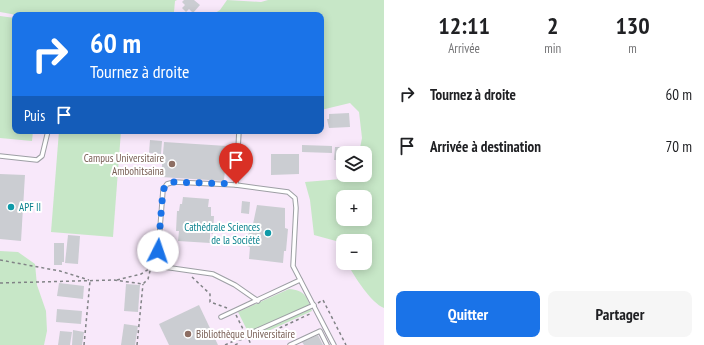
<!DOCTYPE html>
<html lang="fr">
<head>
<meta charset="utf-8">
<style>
	body { margin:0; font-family:"PT Sans Narrow",sans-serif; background:#f6f6f6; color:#202124; height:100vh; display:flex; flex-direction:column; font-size:15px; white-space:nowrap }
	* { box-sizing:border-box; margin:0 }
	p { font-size:13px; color:#757577 }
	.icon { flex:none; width:22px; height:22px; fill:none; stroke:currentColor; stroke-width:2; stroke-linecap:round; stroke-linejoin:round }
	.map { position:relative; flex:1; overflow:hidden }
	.details { display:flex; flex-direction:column; background:#fff; width:320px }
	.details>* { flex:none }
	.guide { position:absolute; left:12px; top:12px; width:312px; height:122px; border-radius:8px; box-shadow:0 2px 10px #0003; background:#1a73e8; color:#fff; overflow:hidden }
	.fabs { position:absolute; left:336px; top:146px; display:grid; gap:8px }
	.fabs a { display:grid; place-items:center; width:36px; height:36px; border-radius:8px; background:#fff; box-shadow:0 2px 10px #0003; font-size:20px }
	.pin { position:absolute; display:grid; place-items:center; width:34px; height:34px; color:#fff; margin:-41px -17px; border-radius:50% 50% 50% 0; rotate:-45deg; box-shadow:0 0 4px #0007 }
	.pin .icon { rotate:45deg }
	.me { position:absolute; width:44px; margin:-22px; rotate:4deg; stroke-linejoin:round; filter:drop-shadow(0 0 3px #0008) }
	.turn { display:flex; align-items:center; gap:14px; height:84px; padding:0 12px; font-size:18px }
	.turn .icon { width:52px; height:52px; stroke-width:2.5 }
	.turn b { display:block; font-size:28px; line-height:34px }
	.then { display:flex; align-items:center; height:38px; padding:0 12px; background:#0003; gap:8px; font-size:15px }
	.eta { display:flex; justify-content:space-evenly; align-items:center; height:68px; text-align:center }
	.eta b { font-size:24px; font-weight:600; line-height:28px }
	.primary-button { display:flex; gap:8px; margin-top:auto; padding:8px 12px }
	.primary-button a { flex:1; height:46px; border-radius:8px; background:#1a73e8; color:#fff; font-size:16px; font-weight:600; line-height:46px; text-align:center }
	.primary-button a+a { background:#f6f6f6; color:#202124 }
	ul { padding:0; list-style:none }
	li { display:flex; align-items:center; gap:12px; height:52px; padding:0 12px }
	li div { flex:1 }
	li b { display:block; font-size:15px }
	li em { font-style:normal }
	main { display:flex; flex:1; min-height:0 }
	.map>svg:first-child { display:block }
	.education { fill:#f8e8fa; fill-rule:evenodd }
	.green { fill:#c7e7c7; fill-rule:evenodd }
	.building { fill:#cbcdd2 }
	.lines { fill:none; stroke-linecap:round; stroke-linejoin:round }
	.service-casing { stroke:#9d9fa4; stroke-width:5.5 }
	.path { stroke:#818386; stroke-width:1.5; stroke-dasharray:3 3; stroke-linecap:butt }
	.service { stroke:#fff; stroke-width:3.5 }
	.route { stroke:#1a73e8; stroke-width:7; stroke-dasharray:0 12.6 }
	.education-dot { fill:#8d6e63; stroke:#fff; stroke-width:1.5 }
	.culture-dot { fill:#0f9aa8; stroke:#fff; stroke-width:1.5 }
	.labels { text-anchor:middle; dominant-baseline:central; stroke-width:4; stroke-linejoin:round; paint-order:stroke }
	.education-label { font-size:11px; fill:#785e54; stroke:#fff; text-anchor:end }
	.culture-label { font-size:11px; fill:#0d838f; stroke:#fff; text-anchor:start }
</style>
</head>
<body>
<main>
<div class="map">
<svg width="384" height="345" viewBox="0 0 384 345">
	<rect width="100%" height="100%" fill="#f5f8fd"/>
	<path class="education" d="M 0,0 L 384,0 L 384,345 L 0,345 ZM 15,15 L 321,15 L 321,131 L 15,131 ZM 343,153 L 365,153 L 365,175 L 343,175 ZM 343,197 L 365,197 L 365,219 L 343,219 ZM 343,241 L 365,241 L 365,263 L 343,263 Z"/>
	<g class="green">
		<path d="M 0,0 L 177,0 L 175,1 L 174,12 L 179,15 L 17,15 L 0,12 Z"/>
		<path d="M 227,0 L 261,2 L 268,0 L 384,0 L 384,308 C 371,303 354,276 347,263 L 365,263 L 365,241 L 343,241 L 343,255 L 336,241 L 314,235 L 310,200 L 305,182 L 341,179 L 346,175 L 365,175 L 365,153 L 359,153 L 362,138 L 359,112 L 350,103 L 321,110 L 321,15 L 212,15 L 220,10 ZM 343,197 L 365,197 L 365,219 L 343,219 Z"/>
		<path d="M 0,16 L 15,18 L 15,131 L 33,131 L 32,141 L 0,138 Z"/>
		<path d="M 59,131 L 121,131 L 113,237 L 51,232 Z"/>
		<path d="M 0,251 L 18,252 L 35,264 L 37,285 L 46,311 L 47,331 L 44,345 L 0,345 Z"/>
		<path d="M 289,289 C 305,290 307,297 312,311 L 255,337 L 250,336 L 238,312 Z"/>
	</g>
	<g class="building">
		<path d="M 184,0 L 194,0 L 200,5 L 193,13 L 189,9 L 186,12 L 182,8 L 185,5 L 182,2 Z"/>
		<path d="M 349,113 L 350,127 L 329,128 L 327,119 L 329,119 L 329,114 Z"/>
		<path d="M 150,140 L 162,141 L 161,154 L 149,153 Z"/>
		<path d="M 164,142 L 227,146 L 224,181 L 161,177 Z"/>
		<path d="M 302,145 L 332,146 L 332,153 L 302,152 Z"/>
		<path d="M 335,147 L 349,147 L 349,153 L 343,153 L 343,160 L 334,160 Z"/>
		<path d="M 271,154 L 299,154 L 299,174 L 271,175 Z"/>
		<path d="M 0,174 L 25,175 L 21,241 L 0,239 Z"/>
		<path d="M 183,197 L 209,199 L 208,207 L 211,207 L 211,216 L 214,216 L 213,234 L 210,233 L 210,243 L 178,241 L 179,231 L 176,231 L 177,211 L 179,211 L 180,204 L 182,204 Z"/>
		<path d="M 242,201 L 250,202 L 249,214 L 241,213 Z"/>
		<path d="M 257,205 L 285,208 L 285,228 L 288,229 L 286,251 L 284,251 L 283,263 L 249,259 L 250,247 L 247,246 L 250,223 L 253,224 Z"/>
		<path d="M 68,235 L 80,236 L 78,264 L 65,263 Z"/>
		<path d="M 54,243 L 64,243 L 64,262 L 62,262 L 62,265 L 54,265 Z"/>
		<path d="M 59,283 L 84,286 L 83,299 L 57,296 Z"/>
		<path d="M 126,284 L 140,285 L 138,312 L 124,311 Z"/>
		<path d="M 199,305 L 218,345 L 169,345 L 159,324 Z"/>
		<path d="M 57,309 L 82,311 L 81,324 L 56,322 Z"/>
		<path d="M 124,324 L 138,326 L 135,345 L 121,345 Z"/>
		<path d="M 73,330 L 84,332 L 82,345 L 72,345 Z"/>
		<path d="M 60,331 L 72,332 L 70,345 L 58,345 Z"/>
		<path d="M 318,335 L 323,345 L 304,345 L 302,342 Z"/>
	</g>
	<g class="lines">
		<g class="service-casing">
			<g id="service">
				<path d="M 0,156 L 37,160 L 42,156 L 48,131"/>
				<path d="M 236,185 L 239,131"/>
				<path d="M 258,301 L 235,285 L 213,274 L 157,266 L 163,190 L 167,184 L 174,182 L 236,185 L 288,192 L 295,198 L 296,208 L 293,266 L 334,345"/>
				<path d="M 221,317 L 300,280"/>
				<path d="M 240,338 L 314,305"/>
				<path d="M 290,345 L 320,331 L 327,345"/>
			</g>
		</g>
		<g class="path">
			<path d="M 0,260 L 60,271 L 89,280"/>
			<path d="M 192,277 L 210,294 L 210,302 L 227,308"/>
			<path d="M 117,280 L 141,274 L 152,267"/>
			<path d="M 0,283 L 114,280 L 143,284 L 148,279 L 151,267"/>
			<path d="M 318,303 L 323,300 L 346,345"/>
			<path d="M 236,315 L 244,331"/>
			<path d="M 252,339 L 256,339 L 312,313"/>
			<path d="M 249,340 L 251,345"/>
			<path d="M 84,345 L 90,281"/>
			<path d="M 137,345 L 143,284"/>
			<path d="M 225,345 L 236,340"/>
			<path d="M 235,345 L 239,343"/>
		</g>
		<use href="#service" class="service"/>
	</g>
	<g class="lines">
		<path class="route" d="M 158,251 L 163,190 L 167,184 L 174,182 L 236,184"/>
	</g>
	<g class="education-dot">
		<circle cx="172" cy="164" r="4"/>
		<circle cx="188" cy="334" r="4"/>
	</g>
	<g class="culture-dot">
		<circle cx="11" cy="207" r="4"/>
		<circle cx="268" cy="233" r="4"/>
	</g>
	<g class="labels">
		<g class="education-label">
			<text x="164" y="158">Campus Universitaire<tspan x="164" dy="13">Ambohitsaina</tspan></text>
			<text x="196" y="334" text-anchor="start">Bibliothèque Universitaire</text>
		</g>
		<g class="culture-label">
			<text x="19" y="207">APF II</text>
			<text x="260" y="227" text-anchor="end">Cathédrale Sciences<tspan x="260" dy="13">de la Société</tspan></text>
		</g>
	</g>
</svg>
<div class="fabs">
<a><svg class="icon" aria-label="layers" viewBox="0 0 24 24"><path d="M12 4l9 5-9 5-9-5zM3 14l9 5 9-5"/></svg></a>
<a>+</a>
<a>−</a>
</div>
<div class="pin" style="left:236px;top:184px;background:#d93025"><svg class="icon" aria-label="arrive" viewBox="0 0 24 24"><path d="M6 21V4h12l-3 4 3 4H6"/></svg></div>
<svg class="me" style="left:158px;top:251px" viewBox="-20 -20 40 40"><circle r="19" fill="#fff"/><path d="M0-13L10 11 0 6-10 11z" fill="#1a73e8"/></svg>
<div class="guide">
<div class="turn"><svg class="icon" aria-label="right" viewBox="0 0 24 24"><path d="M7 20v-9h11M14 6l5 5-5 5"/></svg><div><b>60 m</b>Tournez à droite</div></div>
<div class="then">Puis<svg class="icon" aria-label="arrive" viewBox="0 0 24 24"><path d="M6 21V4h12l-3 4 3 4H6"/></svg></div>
</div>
</div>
<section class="details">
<div class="eta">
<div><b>12:11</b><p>Arrivée</p></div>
<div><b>2</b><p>min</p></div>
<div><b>130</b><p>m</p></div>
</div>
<ul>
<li><svg class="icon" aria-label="right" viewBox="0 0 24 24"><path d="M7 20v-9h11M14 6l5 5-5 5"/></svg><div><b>Tournez à droite</b></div><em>60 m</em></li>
<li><svg class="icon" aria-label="arrive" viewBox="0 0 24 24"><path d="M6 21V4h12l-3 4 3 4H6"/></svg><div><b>Arrivée à destination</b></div><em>70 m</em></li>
</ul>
<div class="primary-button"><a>Quitter</a><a>Partager</a></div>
</section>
</main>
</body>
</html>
